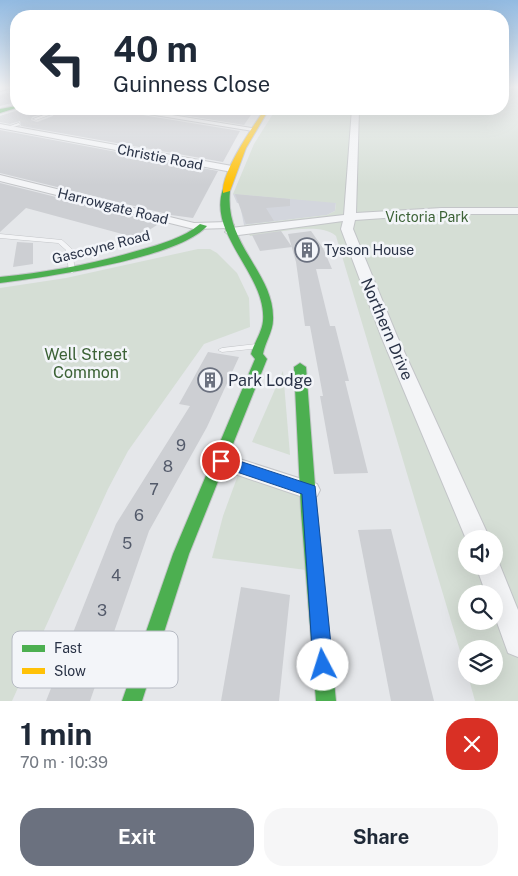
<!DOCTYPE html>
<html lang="en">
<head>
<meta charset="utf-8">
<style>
	body { margin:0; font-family:"Public Sans",sans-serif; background:#f6f6f7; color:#1f2937; height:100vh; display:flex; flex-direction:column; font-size:19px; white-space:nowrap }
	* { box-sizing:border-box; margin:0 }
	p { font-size:16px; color:#747a83 }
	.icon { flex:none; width:28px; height:28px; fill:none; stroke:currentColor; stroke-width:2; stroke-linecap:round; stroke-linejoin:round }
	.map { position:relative; height:701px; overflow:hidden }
	.details { display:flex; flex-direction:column; background:#fff; flex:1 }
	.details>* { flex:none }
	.top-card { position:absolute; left:10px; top:10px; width:499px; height:105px; border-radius:20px; box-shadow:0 5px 20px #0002; background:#fff; color:#1f2937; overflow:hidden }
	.buttons { position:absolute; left:458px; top:530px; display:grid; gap:10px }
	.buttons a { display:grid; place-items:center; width:45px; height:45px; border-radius:50%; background:#fff; box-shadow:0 5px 20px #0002; font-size:25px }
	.pin { position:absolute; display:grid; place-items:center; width:42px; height:42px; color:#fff; margin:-21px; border:2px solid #fff; border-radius:50%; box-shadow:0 1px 5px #0007 }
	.me { position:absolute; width:55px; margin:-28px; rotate:355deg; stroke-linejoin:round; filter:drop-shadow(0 0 4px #0008) }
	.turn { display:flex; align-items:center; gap:18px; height:105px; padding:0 20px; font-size:22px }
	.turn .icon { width:65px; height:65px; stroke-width:2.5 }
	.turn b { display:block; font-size:35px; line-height:42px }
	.round { display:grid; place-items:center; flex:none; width:52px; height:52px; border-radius:20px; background:#f6f6f7 }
	.summary { display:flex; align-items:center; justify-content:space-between; height:85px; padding:0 20px }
	h1 { font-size:30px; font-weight:700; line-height:38px }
	.button { display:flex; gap:10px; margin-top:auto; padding:10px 20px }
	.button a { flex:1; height:58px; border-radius:20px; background:#6b717f; color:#fff; font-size:20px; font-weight:700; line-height:58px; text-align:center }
	.button a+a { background:#f6f6f7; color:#1f2937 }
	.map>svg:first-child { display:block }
	.built { fill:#d3d6dd }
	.green { fill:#d5ded5; fill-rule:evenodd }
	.building { fill:#cdcfd3; fill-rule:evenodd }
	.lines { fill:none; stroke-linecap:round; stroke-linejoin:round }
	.lane-casing { stroke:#c3c5c8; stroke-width:1 }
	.street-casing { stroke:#c3c5c8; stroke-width:2 }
	.fast-casing { stroke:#c3c5c8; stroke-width:2 }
	.slow-casing { stroke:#c3c5c8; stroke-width:2 }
	.lane { fill:#f4f5f7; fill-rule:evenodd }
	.street { fill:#f4f5f7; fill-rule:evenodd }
	.fast { fill:#4caf50; fill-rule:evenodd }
	.slow { fill:#ffc107; fill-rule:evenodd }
	.route { fill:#1a73e8; stroke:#114b97 }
	.labels { text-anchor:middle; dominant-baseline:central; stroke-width:5; stroke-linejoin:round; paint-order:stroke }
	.far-street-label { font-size:14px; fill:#293246; stroke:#f3f5f9 }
	.far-park-label { font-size:14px; fill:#3c6236; stroke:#f3f5f9 }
	.far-poi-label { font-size:14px; fill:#293246; stroke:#f3f5f9; text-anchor:start }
	.street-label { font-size:16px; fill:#293246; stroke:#f3f5f9 }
	.park-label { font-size:16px; fill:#3c6236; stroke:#f3f5f9 }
	.poi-label { font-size:16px; fill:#293246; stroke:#f3f5f9; text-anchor:start }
	.near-number-label { font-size:16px; fill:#535a6a }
	.key { fill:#f3f5f9; stroke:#b6bac3; stroke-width:1 }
	.key-label { font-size:14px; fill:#293246 }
</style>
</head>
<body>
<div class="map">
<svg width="518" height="701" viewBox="0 0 518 701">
	<rect width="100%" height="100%" fill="#e5e7ea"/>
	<path class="built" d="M 233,194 L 336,202 L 335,211 L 327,215 L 244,225 L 241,210 L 244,209 L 241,203 L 237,203 Z"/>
	<g class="green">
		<path d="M 503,87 L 518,87 L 518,701 L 475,701 L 468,676 L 494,676 L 494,649 L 466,649 L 466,671 L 336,236 C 319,221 272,234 250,236 L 244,225 L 327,215 L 335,211 L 336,203 L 233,194 L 254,144 L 276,109 L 502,109 ZM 466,539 L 494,539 L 494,566 L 466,566 ZM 466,594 L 494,594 L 494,621 L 466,621 Z"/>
		<path d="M 198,249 L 210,249 L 217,253 L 237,273 L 249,298 L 250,327 L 204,344 L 128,451 L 108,489 L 12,701 L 0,701 L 0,288 L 66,278 Z"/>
		<path d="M 283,371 L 290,455 L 252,442 Z"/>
		<path d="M 238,475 L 301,495 L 306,570 L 212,558 L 223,516 Z"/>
	</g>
	<g class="building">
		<path d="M 16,91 L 16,102 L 0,106 L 0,95 Z"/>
		<path d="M 22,109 L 116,109 L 118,111 L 240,131 L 223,162 L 21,126 L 20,121 L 10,124 L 0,122 L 0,116 ZM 50,111 L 54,113 L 53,116 L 37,122 L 31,120 L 32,117 Z"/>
		<path d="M 145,109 L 255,109 L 244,125 Z"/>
		<path d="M 0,130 L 218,171 L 193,218 L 171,215 L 0,173 Z"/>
		<path d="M 0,183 L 160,223 L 137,238 L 26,208 L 0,232 Z"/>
		<path d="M 235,194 L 290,199 L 290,206 L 266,208 L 274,221 L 246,224 Z"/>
		<path d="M 281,231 L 292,247 L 260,251 L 252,235 Z"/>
		<path d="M 311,231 L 323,248 L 332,269 L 316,269 L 330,326 L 335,326 L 349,381 L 345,381 L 368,473 L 334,474 L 320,396 L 323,396 L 310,326 L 305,326 L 296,262 L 288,234 Z"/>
		<path d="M 17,242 L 33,243 L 33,264 L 13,267 Z"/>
		<path d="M 208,352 L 239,357 L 207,427 L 149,531 L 90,701 L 46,701 L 116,524 L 190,406 L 179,404 Z"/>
		<path d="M 391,529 L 434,701 L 391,701 L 358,530 Z"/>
		<path d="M 241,587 L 290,595 L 279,701 L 221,701 Z"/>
	</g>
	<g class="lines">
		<g class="lane-casing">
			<g id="lane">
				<path d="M 49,113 L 52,114 L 36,120 L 33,119 Z"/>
				<path d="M 19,123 L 20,125 L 9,128 L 7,127 Z"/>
				<path d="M 0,234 L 62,240 L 72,249 L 75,271 L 72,273 L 69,271 L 66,250 L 58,243 L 0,238 Z"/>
				<path d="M 257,344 L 260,344 L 261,346 L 260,348 L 222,352 L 218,350 L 222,348 Z"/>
			</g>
		</g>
		<g class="street-casing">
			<g id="street">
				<path d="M 0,87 L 13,87 L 0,91 Z"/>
				<path d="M 118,109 L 135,109 L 257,129 L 253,131 Z"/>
				<path d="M 352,109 L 359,109 L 356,213 L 442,208 L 518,208 L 518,214 L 442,214 L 355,220 L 353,229 L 397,336 L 490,539 L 466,539 L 381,336 L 341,229 L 343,221 L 231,236 L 225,232 L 231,228 L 344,215 Z"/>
				<path d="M 0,124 L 232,166 L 237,169 L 232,172 L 0,128 Z"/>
				<path d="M 0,175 L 194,223 L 228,222 L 234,225 L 228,228 L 194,229 L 0,181 Z"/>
				<path d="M 221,453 L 317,484 L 320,490 L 317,496 L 309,499 L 214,467 L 211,461 L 214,455 Z"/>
				<path d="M 494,557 L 497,558 L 518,610 L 518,657 L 508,653 L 494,614 L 494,594 L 486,594 L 476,566 L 494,566 Z"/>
			</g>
		</g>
		<g class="fast-casing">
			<g id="fast">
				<path d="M 16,106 L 16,108 L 0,113 L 0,109 Z"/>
				<path d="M 223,189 L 230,191 C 224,245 275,273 273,320 C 273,331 265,343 263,354 L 267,359 L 189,554 L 142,701 L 122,701 L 173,554 L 255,359 L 251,354 C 254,343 262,332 263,321 C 267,275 207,235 223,189 Z"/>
				<path d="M 200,224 L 207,226 C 178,259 45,277 0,283 L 0,277 C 48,272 94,264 140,250 C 161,244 183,238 200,224 Z"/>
				<path d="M 300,363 L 306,367 L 317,512 L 336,701 L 316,701 L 301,512 L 294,367 Z"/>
			</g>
		</g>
		<g class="slow-casing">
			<path id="slow" d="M 265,109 L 269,109 L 246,148 L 230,191 L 223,193 C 221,173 253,126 265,109 Z"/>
		</g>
		<use href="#lane" class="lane"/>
		<use href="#street" class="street"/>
		<use href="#fast" class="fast"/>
		<use href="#slow" class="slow"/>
	</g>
	<linearGradient id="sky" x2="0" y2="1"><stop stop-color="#92bae1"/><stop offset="0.47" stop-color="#f3f4f6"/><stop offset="1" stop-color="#f3f4f6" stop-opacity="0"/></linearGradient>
	<rect width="518" height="185" fill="url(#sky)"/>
	<path class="route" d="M 221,455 L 315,486 L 333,665 L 330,672 L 323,675 L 316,672 L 313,665 L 302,494 L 216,465 L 214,461 L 216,457 Z"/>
	<defs>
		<g id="building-ring" transform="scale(1.25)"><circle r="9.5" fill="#f3f5f9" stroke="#6b717f" stroke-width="1.5"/><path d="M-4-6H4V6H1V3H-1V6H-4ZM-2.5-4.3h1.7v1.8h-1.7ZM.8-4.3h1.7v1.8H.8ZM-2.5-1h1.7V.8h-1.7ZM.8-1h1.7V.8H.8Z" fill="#6b717f"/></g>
	</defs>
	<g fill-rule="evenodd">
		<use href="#building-ring" x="307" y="250"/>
		<use href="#building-ring" x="210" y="380"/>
	</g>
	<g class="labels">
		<g class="far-street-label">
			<text transform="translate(160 157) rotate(11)">Christie Road</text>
			<text transform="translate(113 206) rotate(14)">Harrowgate Road</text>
			<text transform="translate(101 247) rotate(-14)">Gascoyne Road</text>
		</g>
		<g class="far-park-label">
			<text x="427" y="217">Victoria Park</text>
		</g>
		<g class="far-poi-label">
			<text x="324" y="250">Tysson House</text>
		</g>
		<g class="street-label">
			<text transform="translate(387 329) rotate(67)">Northern Drive</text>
		</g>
		<g class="park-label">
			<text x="86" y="354">Well Street<tspan x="86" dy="18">Common</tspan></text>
		</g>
		<g class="poi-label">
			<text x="228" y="380">Park Lodge</text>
		</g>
		<g class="near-number-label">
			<text x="181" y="445">9</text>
			<text x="168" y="466">8</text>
			<text x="154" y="489">7</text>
			<text x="139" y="515">6</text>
			<text x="127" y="543">5</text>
			<text x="116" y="575">4</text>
			<text x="102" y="610">3</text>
		</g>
	</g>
	<rect x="12" y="631" width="166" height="57" rx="8" class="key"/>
	<rect x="22" y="645" width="23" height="7" fill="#4caf50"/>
	<rect x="22" y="668" width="23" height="6" fill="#ffc107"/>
	<g class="key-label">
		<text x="54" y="653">Fast</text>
		<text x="54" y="676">Slow</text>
	</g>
</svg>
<div class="buttons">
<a><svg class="icon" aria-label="sound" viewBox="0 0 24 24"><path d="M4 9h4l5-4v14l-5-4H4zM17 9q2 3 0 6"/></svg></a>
<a><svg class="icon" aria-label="search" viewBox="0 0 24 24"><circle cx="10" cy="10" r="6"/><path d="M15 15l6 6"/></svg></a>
<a><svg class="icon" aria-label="layers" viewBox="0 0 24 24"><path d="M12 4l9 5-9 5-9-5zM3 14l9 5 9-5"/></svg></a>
</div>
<div class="pin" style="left:221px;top:461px;background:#d93025"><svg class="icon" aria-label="arrive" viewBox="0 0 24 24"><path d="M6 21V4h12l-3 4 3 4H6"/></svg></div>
<svg class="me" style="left:323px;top:665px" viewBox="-20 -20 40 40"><circle r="19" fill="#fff"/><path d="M0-13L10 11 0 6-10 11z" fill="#1a73e8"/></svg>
<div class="top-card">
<div class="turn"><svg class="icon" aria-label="left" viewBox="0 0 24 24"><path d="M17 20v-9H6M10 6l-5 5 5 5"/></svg><div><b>40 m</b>Guinness Close</div></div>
</div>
</div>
<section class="details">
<div class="summary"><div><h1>1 min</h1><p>70 m · 10:39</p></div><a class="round" style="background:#d93025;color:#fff"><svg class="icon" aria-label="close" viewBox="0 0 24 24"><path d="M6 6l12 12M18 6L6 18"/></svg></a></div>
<div class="button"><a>Exit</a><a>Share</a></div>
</section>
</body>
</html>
